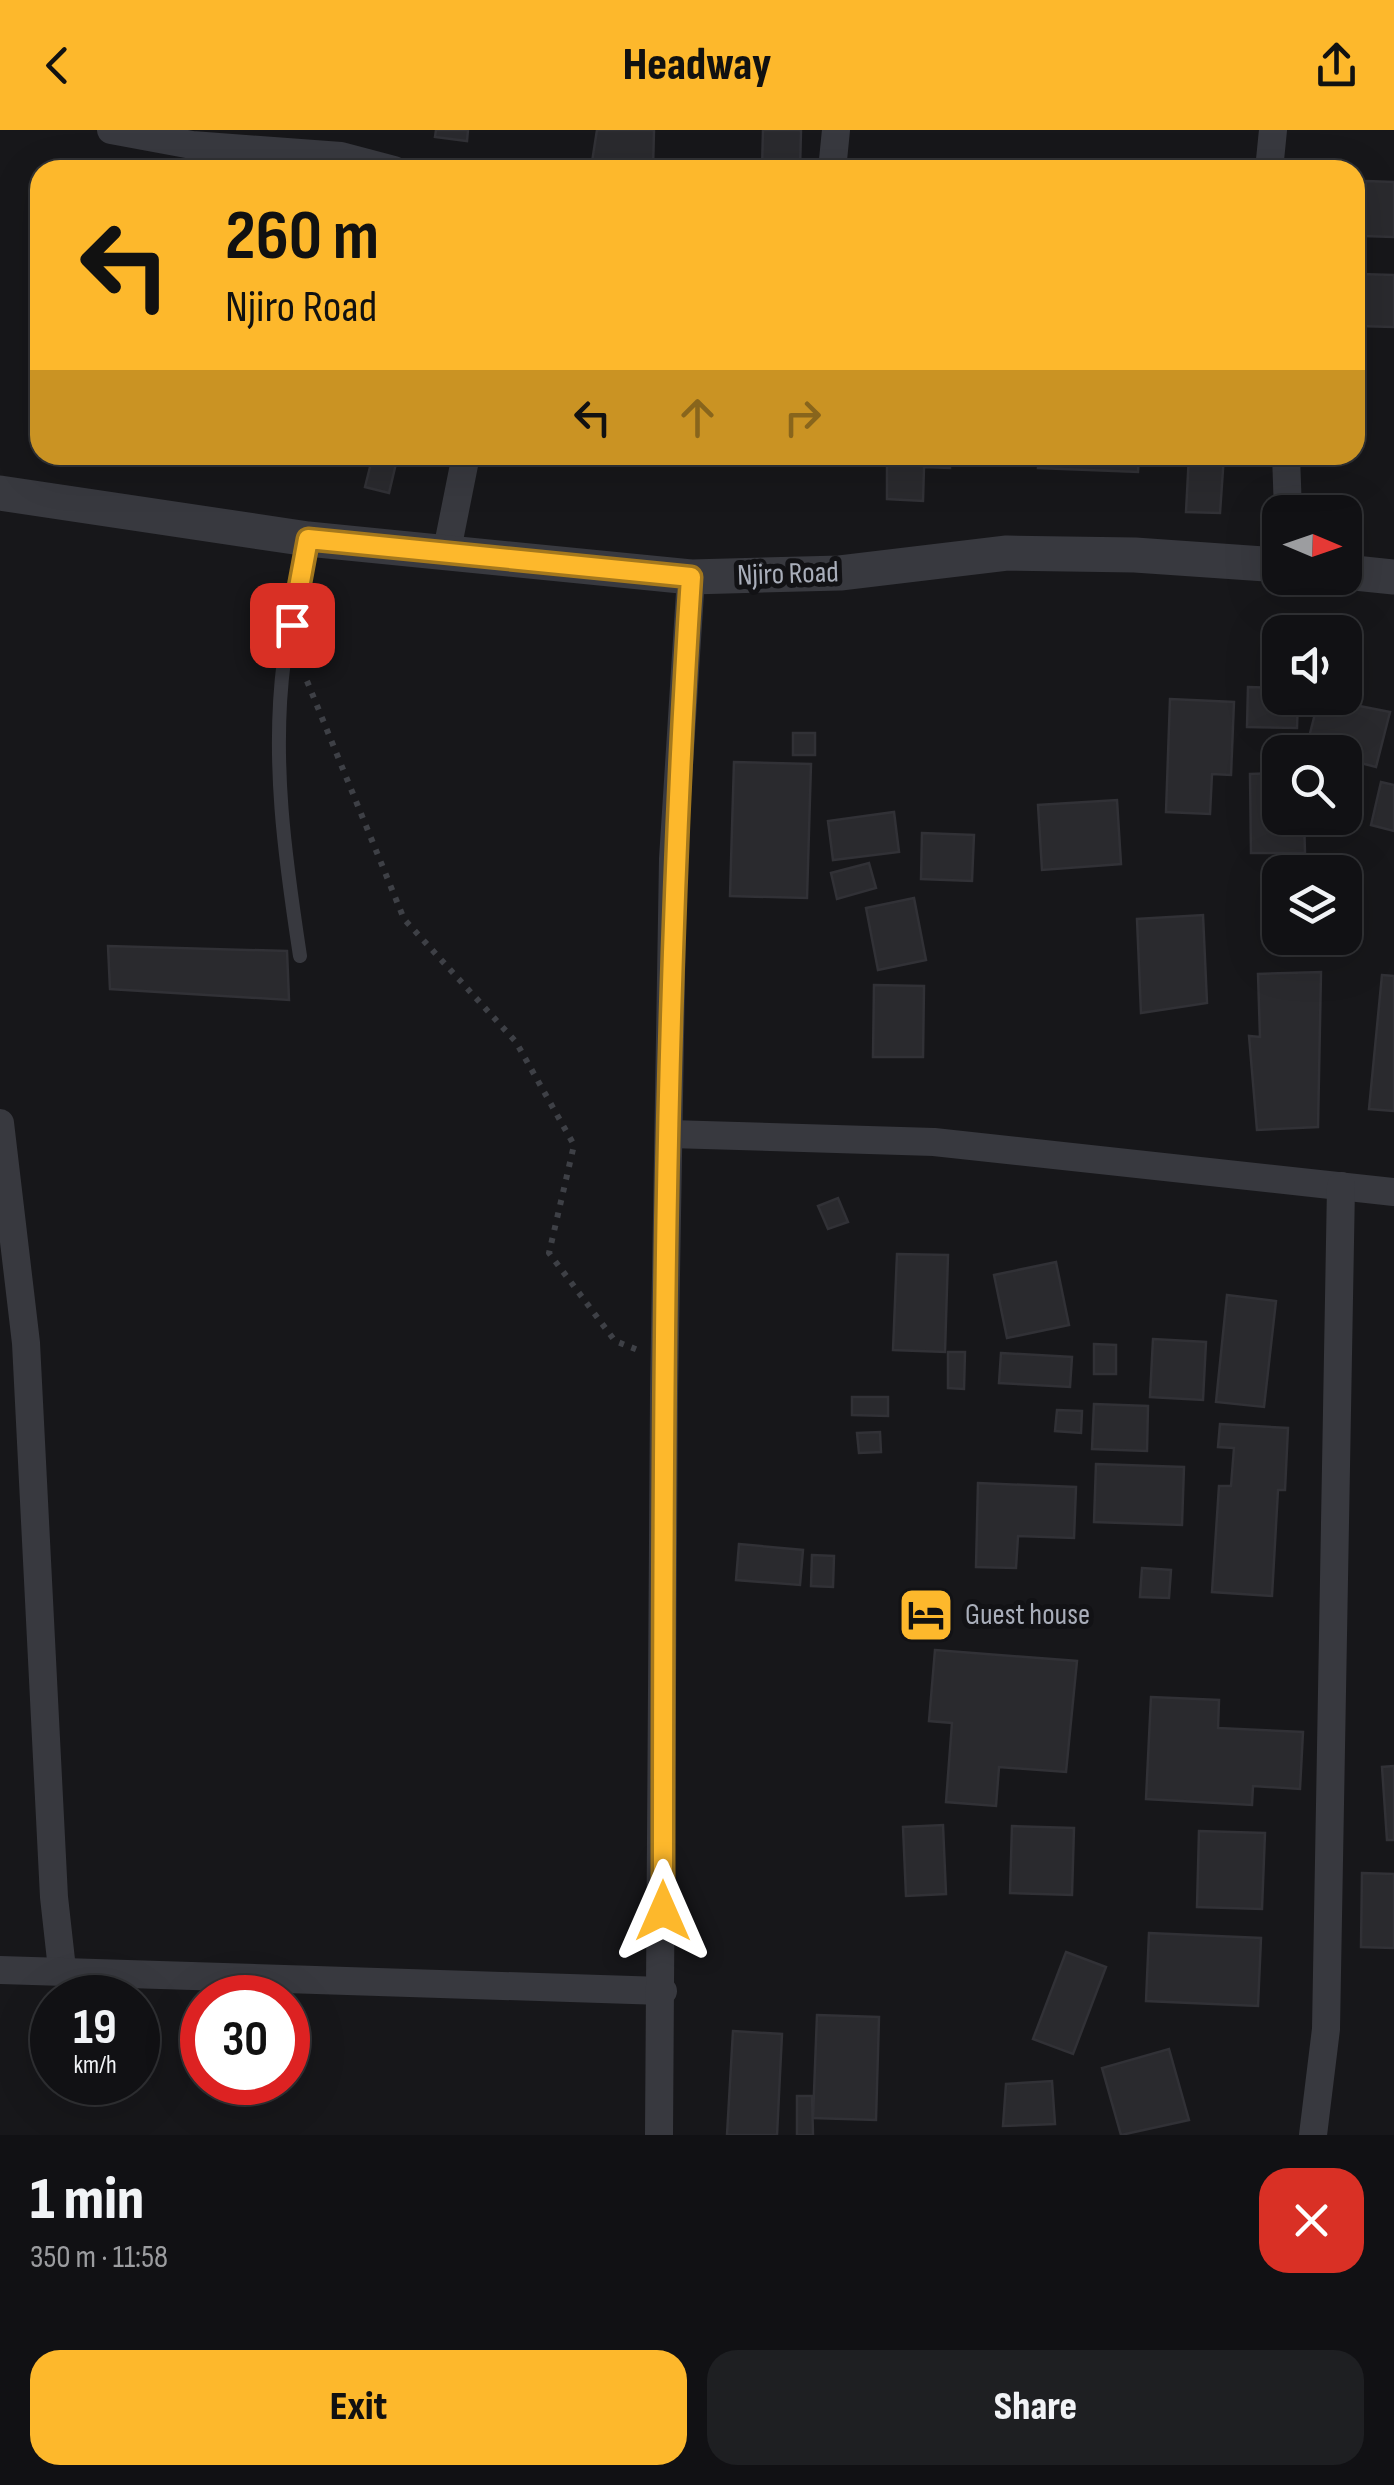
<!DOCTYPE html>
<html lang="en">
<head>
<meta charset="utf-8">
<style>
	body { margin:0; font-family:"Sofia Sans Condensed",sans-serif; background:#1e1f22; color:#f1f3f6; height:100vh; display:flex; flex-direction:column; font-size:38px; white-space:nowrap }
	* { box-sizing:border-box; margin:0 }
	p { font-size:32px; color:#9c9da0 }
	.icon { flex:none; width:55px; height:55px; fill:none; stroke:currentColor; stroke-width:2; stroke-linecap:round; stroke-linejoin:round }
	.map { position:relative; height:2005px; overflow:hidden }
	.side { display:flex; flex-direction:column; background:#111114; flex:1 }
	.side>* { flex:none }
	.banner { position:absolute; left:30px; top:30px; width:1335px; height:305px; border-radius:30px; box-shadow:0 10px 40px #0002,0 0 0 2px #303134; background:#fdb82c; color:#111; overflow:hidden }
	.needle { width:65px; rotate:92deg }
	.buttons { position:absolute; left:1262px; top:365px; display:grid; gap:20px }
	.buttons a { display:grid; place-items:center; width:100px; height:100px; border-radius:20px; background:#111114; box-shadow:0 10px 40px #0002,0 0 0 2px #303134; font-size:50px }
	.speed { position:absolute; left:30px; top:1845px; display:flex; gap:20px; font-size:50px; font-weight:700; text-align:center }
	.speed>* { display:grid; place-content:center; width:130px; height:130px; border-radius:50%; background:#111114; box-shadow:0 10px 40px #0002,0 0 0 2px #303134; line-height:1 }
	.speed small { font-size:25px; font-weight:400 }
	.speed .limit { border:15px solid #d22; background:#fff; color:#111 }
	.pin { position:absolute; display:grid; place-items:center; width:85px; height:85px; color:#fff; margin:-42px; border-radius:20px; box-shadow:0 5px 15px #0006 }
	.me { position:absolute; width:110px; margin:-55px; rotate:0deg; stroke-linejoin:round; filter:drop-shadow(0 0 8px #0008) }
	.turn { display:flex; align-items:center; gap:35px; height:210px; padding:0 30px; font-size:45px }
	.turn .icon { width:130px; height:130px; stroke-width:2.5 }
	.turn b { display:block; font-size:70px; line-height:85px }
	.lanes { display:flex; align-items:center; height:95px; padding:0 30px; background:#0003; justify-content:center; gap:50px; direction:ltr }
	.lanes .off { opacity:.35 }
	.round { display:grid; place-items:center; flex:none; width:105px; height:105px; border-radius:30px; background:#1e1f22 }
	.overview { display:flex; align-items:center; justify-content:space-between; height:170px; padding:0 30px }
	h1 { font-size:60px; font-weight:800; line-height:75px }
	.button { display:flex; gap:20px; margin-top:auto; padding:20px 30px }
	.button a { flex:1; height:115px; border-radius:30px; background:#fdb82c; color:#111; font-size:40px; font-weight:800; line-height:115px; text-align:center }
	.button a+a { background:#1e1f22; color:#f1f3f6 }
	header { display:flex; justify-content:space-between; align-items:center; height:130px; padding:0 30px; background:#fdb82c; color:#111; font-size:45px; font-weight:800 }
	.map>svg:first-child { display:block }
	.building { fill:#2a2a2e; stroke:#313136; stroke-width:2.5 }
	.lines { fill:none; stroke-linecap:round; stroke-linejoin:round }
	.path { stroke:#3e4046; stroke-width:6; stroke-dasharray:5 8; stroke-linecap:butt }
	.service { stroke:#38393f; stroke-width:14 }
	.minor { stroke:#38393f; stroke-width:28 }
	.tertiary { stroke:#38393f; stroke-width:35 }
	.route-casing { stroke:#a4781d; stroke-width:25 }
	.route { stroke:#fdb82c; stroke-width:18 }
	.labels { text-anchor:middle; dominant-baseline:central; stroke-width:10; stroke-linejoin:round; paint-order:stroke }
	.street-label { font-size:30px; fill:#a9aeba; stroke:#121215 }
	.poi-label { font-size:30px; fill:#a9aeba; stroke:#121215; text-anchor:start }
</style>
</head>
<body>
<header><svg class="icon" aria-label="back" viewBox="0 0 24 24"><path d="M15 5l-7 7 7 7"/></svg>Headway<svg class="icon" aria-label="share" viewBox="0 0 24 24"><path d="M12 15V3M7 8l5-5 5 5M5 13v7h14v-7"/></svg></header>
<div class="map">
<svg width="1394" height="2005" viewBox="0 0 1394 2005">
	<rect width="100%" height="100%" fill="#17171a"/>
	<g class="building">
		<path d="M 436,0 L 468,0 L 467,11 L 435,7 Z"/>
		<path d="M 597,0 L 654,0 L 653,39 L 592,32 Z"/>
		<path d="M 763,0 L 801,0 L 800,40 L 762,40 Z"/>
		<path d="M 1366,51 L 1394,52 L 1394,107 L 1364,106 Z"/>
		<path d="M 31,122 L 40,122 L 40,158 L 30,157 Z"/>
		<path d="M 1360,144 L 1394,145 L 1394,197 L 1358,196 Z"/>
		<path d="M 373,325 L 398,325 L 389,363 L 365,357 Z"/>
		<path d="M 887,325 L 950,325 L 950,338 L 924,337 L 923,371 L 887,369 Z"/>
		<path d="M 1039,325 L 1139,325 L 1138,342 L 1038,338 Z"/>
		<path d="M 1189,325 L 1224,325 L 1220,383 L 1186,382 Z"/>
		<path d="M 1248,557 L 1280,558 L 1280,568 L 1298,568 L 1297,598 L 1247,597 Z"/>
		<path d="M 1319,568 L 1390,582 L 1376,637 L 1345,629 L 1345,622 L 1306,619 Z"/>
		<path d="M 1170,569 L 1234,572 L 1231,645 L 1212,644 L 1210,684 L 1166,682 Z"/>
		<rect x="793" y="603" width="22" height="22"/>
		<path d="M 734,632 L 811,634 L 807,768 L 730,766 Z"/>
		<path d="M 1280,643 L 1280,688 L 1304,688 L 1305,723 L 1251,723 L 1250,644 Z"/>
		<path d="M 1381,652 L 1394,655 L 1394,701 L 1371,695 Z"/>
		<path d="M 1117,670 L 1121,734 L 1042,740 L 1038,675 Z"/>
		<path d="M 894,682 L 899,722 L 833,730 L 828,691 Z"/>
		<path d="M 922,703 L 974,705 L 972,751 L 921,749 Z"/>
		<path d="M 869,733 L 876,758 L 837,769 L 831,743 Z"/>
		<path d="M 914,768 L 926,830 L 878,840 L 866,778 Z"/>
		<path d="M 1203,785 L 1207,873 L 1141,883 L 1137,789 Z"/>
		<path d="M 108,816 L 287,821 L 289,870 L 110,859 Z"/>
		<path d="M 1321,842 L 1318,997 L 1257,1000 L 1249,906 L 1260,907 L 1258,844 Z"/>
		<path d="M 1382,845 L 1394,846 L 1394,981 L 1369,979 Z"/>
		<path d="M 874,855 L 924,856 L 923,927 L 873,927 Z"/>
		<path d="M 838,1068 L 848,1092 L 828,1099 L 818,1076 Z"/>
		<path d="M 897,1124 L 948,1125 L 945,1222 L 893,1220 Z"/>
		<path d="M 1056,1132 L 1069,1195 L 1007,1208 L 994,1145 Z"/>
		<path d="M 1227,1165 L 1276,1171 L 1264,1277 L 1216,1272 Z"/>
		<path d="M 1153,1209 L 1206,1212 L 1203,1270 L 1150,1267 Z"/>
		<path d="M 1094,1214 L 1116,1215 L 1116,1244 L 1094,1244 Z"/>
		<path d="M 948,1222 L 965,1222 L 964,1259 L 948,1258 Z"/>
		<path d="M 1001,1223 L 1072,1227 L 1070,1257 L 999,1253 Z"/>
		<path d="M 852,1267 L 888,1267 L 888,1286 L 852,1285 Z"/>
		<path d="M 1094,1274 L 1148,1276 L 1147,1321 L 1092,1319 Z"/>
		<path d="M 1057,1280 L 1082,1281 L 1081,1303 L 1055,1301 Z"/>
		<path d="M 1220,1294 L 1288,1298 L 1285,1360 L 1278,1360 L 1272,1466 L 1212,1462 L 1219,1356 L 1231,1356 L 1234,1318 L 1218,1317 Z"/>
		<path d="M 880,1302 L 881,1322 L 859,1323 L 857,1303 Z"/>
		<path d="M 1096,1334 L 1184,1337 L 1182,1395 L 1094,1392 Z"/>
		<path d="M 978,1353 L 1076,1357 L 1074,1408 L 1018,1406 L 1016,1438 L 976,1437 Z"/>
		<path d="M 739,1414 L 803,1420 L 800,1455 L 736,1450 Z"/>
		<path d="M 812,1425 L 834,1426 L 833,1457 L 811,1456 Z"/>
		<path d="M 1142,1438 L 1171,1440 L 1169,1468 L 1140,1467 Z"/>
		<path d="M 935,1520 L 1077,1531 L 1066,1642 L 999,1637 L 996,1676 L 946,1672 L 952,1593 L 929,1591 Z"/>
		<path d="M 1151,1567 L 1219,1570 L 1218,1598 L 1303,1602 L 1300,1659 L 1253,1656 L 1252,1675 L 1146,1669 Z"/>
		<path d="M 1394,1636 L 1394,1710 L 1387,1710 L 1382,1637 Z"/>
		<path d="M 943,1695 L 946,1764 L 906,1766 L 903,1697 Z"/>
		<path d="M 1012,1696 L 1074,1698 L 1072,1765 L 1010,1763 Z"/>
		<path d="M 1199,1701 L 1265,1703 L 1262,1779 L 1197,1777 Z"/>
		<path d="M 1362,1743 L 1394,1744 L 1394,1818 L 1361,1817 Z"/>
		<path d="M 1149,1803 L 1261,1808 L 1258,1876 L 1146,1871 Z"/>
		<path d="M 1066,1822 L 1106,1837 L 1073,1924 L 1033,1909 Z"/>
		<path d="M 817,1885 L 879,1887 L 876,1990 L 813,1988 Z"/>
		<path d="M 733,1901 L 782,1904 L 777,2005 L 727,2005 Z"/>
		<path d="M 1169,1919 L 1189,1990 L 1121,2005 L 1102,1938 Z"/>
		<path d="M 1052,1951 L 1055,1994 L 1003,1996 L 1006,1954 Z"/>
		<path d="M 797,1966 L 812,1966 L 813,2005 L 797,2005 Z"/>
	</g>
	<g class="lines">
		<path class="path" d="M 307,551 L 404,789 L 516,912 L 574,1015 L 549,1123 L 615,1211 L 638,1220"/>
		<path class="service" d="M 300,826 C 285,728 271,629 284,530 C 289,490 301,450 308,410"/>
		<g class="minor">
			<path d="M 111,0 L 192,15 L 341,26 L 394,40"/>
			<path d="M 832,40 L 836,0"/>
			<path d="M 1269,40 L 1273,0"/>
			<path d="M 1286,325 L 1288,382"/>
			<path d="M 446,425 L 466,325"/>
			<path d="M 0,993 L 26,1213 L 54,1767 L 62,1839"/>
			<path d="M 670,1004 L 934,1012 L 1394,1062"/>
			<path d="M 0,1840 L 663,1861"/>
			<path d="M 659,2005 L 664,1264 L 673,729 L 691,447"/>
			<path d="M 1313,2005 L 1326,1899 L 1341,1056"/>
		</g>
		<g class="tertiary">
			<path d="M 0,363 L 308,409 L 691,447 L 840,443 L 1007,423 L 1135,425 L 1280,435"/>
			<path d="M 1345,442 L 1394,447"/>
		</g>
	</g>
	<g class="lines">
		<g class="route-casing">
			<path id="route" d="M 292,495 L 308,409 L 691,447 C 662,891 663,1336 663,1781"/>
		</g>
		<use href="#route" class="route"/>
	</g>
	<defs>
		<g id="hotel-square" transform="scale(2.875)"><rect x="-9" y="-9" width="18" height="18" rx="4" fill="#fdb82c" stroke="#121215"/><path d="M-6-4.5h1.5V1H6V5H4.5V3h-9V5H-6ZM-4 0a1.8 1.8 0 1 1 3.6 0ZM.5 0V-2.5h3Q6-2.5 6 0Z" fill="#111"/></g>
	</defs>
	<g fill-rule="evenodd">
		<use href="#hotel-square" x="926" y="1485"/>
	</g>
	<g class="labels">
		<g class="street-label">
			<text transform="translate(788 444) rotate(-2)">Njiro Road</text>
		</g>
		<g class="poi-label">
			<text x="965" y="1485">Guest house</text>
		</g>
	</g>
</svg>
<div class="buttons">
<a><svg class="needle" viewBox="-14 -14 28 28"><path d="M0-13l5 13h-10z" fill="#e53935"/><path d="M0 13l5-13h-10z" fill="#9c9da0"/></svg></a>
<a><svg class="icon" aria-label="sound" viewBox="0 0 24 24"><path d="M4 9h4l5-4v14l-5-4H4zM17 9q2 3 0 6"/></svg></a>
<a><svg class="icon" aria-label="search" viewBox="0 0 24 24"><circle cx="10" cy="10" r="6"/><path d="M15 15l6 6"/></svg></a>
<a><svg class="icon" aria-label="layers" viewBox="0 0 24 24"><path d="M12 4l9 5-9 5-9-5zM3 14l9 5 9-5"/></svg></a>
</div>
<div class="speed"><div>19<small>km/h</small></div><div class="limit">30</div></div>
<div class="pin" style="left:292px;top:495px;background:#d93025"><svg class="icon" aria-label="arrive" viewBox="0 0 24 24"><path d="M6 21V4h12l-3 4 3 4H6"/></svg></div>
<svg class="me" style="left:663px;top:1781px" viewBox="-20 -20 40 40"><path d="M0-17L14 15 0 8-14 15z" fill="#fdb82c" stroke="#fff" stroke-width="4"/></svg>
<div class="banner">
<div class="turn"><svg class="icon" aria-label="left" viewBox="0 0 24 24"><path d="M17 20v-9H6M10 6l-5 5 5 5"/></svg><div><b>260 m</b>Njiro Road</div></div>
<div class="lanes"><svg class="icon" aria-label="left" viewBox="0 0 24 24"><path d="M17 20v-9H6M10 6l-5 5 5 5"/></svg><svg class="icon off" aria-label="ahead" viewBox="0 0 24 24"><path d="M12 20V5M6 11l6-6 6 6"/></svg><svg class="icon off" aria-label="right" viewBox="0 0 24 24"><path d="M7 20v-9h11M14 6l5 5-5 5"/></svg></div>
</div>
</div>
<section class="side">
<div class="overview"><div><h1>1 min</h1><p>350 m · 11:58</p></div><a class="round" style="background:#d93025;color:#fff"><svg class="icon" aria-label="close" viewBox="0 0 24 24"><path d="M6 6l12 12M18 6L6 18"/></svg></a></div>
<div class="button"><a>Exit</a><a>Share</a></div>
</section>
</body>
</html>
